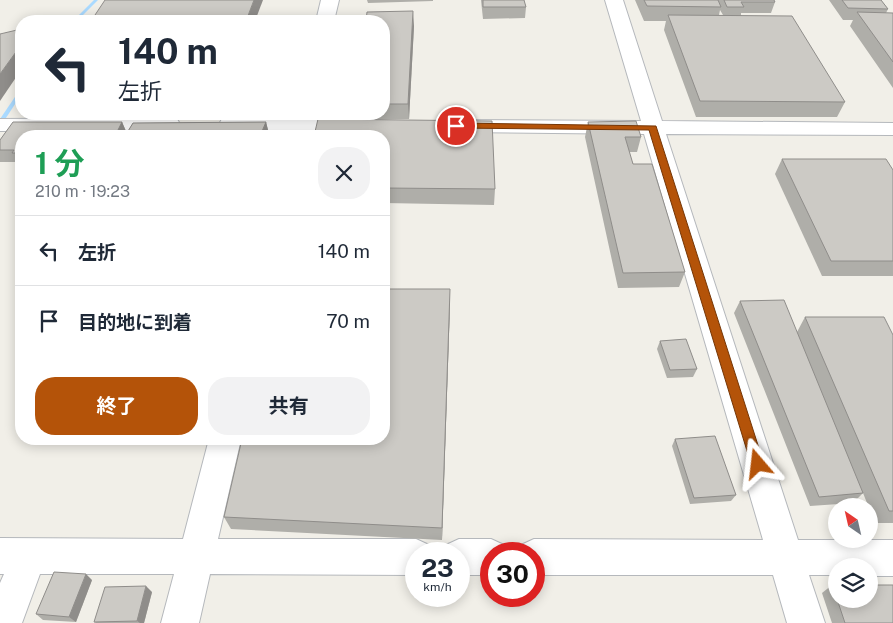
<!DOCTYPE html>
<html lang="ja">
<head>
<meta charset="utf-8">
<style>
	body { margin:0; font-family:"Public Sans","Noto Sans JP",sans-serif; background:#f2f2f3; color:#1f2937; height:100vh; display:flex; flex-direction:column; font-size:19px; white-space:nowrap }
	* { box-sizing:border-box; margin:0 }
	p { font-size:16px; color:#747a83 }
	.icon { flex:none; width:28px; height:28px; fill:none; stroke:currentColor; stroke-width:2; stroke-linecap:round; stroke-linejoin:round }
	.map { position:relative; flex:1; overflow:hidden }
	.sheet { position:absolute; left:15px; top:130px; width:375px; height:315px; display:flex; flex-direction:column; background:#fff; border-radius:20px; box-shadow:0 2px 12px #0003 }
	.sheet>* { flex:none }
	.banner { position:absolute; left:15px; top:15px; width:375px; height:105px; border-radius:20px; box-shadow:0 2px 12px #0003; background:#fff; color:#1f2937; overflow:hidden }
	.needle { width:32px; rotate:326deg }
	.controls { position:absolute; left:828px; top:498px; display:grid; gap:10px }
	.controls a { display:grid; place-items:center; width:50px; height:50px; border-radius:50%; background:#fff; box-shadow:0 2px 12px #0003; font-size:25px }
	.speed { position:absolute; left:405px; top:542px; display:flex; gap:10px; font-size:25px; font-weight:700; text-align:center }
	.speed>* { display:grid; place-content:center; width:65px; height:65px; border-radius:50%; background:#fff; box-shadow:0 2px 12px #0003; line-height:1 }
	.speed small { font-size:12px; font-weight:400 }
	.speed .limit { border:8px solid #d22; background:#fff; color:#111 }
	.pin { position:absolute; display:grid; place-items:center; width:42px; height:42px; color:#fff; margin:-21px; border:2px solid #fff; border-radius:50%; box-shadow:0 1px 5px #0007 }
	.me { position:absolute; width:55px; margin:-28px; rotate:343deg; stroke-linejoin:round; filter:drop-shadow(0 0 4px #0008) }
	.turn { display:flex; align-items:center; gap:18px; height:105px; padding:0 20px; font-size:22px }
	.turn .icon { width:65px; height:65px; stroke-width:2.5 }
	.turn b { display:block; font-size:35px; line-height:42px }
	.round { display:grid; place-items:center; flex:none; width:52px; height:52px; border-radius:20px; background:#f2f2f3 }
	.headline { display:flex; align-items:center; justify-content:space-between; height:85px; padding:0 20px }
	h1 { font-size:30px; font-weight:700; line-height:38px; color:#1e9e55 }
	.button { display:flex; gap:10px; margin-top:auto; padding:10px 20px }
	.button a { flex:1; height:58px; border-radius:20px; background:#b45309; color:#fff; font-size:20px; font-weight:700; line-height:58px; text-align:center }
	.button a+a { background:#f2f2f3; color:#1f2937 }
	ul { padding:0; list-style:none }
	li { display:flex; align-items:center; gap:15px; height:70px; padding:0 20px; border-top:1px solid #e0e1e3 }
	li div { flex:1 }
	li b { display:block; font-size:19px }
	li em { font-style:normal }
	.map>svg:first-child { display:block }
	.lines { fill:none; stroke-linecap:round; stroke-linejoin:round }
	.stream { fill:#aadaff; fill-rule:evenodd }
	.minor-casing { stroke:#b5b8bc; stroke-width:2 }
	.minor { fill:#fff; fill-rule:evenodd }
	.wall { fill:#afaea9; fill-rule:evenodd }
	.shaded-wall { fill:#8f8d8a }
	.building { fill:#cccac5; stroke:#8f8d8a }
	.route { fill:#b45309; stroke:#753606 }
</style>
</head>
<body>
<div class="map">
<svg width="893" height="623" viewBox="0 0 893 623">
	<rect width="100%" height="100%" fill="#f1efe8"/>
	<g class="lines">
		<g class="stream">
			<path d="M 94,0 L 98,0 L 77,21 L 73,21 Z"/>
			<path d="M 19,91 L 21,91 L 21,95 L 2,124 L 0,125 L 0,119 Z"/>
		</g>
		<g class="minor-casing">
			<g id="minor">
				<path d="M 321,0 L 339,0 L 334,21 L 316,21 Z"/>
				<path d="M 605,0 L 623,0 L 662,121 L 893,123 L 893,135 L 666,134 L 798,540 L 893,540 L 893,576 L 869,576 L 869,566 L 836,566 L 836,575 L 809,575 L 825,623 L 787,623 L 773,575 L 534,575 L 534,554 L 518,554 L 521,545 L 534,539 L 763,540 L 644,134 L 455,132 L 447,131 L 444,126 L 447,121 L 455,120 L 641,121 Z"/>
				<path d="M 169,118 L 177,119 L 180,124 L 177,129 L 169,130 L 0,131 L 0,119 Z"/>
				<path d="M 230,118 L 354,119 L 362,120 L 365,125 L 362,130 L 354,131 L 230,130 L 222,129 L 219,124 L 222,119 Z"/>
				<path d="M 209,439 L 241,439 L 218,539 L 416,539 L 429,545 L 432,554 L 416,554 L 416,575 L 210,574 L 199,623 L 161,623 L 174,574 L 40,574 L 22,623 L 0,623 L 0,583 L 4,574 L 0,574 L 0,538 L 183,539 Z"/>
				<path d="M 459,539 L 491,539 L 504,545 L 507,554 L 491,554 L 491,575 L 459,575 L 459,554 L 443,554 L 446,545 Z"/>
			</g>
		</g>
		<use href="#minor" class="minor"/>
	</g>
	<g class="wall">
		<path d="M 367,0 L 433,0 L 433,1 L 368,3 Z"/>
		<path d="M 481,0 L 524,0 L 526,7 L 525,18 L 483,19 Z"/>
		<path d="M 635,0 L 774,0 L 775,2 L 771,13 L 741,13 L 741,15 L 845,102 L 837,117 L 696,117 L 664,30 L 666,21 L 644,21 ZM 720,10 L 723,15 L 719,15 Z"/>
		<path d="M 829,0 L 881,0 L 888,9 L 886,13 L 893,13 L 893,88 L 850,26 L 853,20 L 843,20 Z"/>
		<path d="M 384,21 L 414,26 L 409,119 L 356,119 L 355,114 L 384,114 Z"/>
		<path d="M 13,122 L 122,122 L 127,133 L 133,123 L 266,122 L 269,134 L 268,136 L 21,136 L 21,165 L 19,165 L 18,162 L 0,162 L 0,150 L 8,150 L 0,150 L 0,140 Z"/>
		<path d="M 588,122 L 641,137 L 637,152 L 629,152 L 633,164 L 685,272 L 679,287 L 618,288 L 585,137 Z"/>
		<path d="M 384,136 L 495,189 L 494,205 L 384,203 Z"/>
		<path d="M 782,159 L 893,170 L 893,276 L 822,276 L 775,174 Z"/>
		<path d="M 740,301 L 797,332 L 805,317 L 893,335 L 893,523 L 875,523 L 863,493 L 853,503 L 810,506 L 734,313 Z"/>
		<path d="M 450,304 L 442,540 L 231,529 L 224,517 Z"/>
		<path d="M 660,341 L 697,369 L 693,377 L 667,378 L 657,349 Z"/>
		<path d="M 675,439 L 736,495 L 731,501 L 690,504 L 672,446 Z"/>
		<path d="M 92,580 L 76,622 L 43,620 L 36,614 Z"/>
		<path d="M 832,585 L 836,585 L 836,599 L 869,599 L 893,623 L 832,623 L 822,593 Z"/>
		<path d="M 152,592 L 144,623 L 96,623 L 94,622 Z"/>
	</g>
	<g class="shaded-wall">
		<path d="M 254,0 L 263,0 L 255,21 L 246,21 Z"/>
		<path d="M 413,11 L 414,26 L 409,119 L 408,104 Z"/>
		<path d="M 21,45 L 21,70 L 0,101 L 0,74 Z"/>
		<path d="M 122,122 L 127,134 L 126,136 L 115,136 Z"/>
		<path d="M 266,122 L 269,134 L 268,136 L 260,136 Z"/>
		<path d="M 450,289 L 450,304 L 442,540 L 442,528 Z"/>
		<path d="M 86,574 L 92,580 L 76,622 L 69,617 Z"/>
		<path d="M 146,586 L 152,592 L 144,623 L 140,623 L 137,621 Z"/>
	</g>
	<g class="building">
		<path d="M 105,0 L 254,0 L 246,21 L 91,21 Z"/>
		<path d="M 483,0 L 524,0 L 526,7 L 483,7 Z"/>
		<path d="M 644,0 L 718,0 L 721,7 L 647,6 Z"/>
		<path d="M 724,0 L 774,0 L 775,2 L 741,2 L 744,7 L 727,7 Z"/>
		<path d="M 842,0 L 881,0 L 888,9 L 848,8 Z"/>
		<path d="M 413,11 L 408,104 L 384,104 L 384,21 L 366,21 L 367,12 Z"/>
		<path d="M 857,12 L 893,13 L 893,62 Z"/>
		<path d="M 668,15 L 792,16 L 845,102 L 700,101 Z"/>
		<path d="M 17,30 L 21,36 L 21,45 L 0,74 L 0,34 Z"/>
		<path d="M 318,119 L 492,121 L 495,189 L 384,188 L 384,136 L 314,136 Z"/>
		<path d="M 636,121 L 641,137 L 625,137 L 633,164 L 652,164 L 685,272 L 623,273 L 588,122 Z"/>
		<path d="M 13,122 L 122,122 L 115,136 L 21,136 L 21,153 L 12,153 L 14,150 L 0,150 L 0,140 Z"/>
		<path d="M 266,122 L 260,136 L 125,136 L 133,123 Z"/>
		<path d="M 782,159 L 886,159 L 893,170 L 893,261 L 831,261 Z"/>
		<path d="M 384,289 L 450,289 L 442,528 L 224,517 L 242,439 L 384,439 Z"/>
		<path d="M 784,300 L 863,493 L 819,497 L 740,301 Z"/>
		<path d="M 805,317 L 884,317 L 893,335 L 893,511 L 889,511 Z"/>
		<path d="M 686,339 L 697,369 L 670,370 L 660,341 Z"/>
		<path d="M 715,436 L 736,495 L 694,498 L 675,439 Z"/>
		<path d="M 54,572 L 86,574 L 69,617 L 36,614 Z"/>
		<path d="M 832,585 L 836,585 L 836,596 Z"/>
		<path d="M 869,585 L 893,585 L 893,623 L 845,623 L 837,599 L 869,599 Z"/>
		<path d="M 146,586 L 137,621 L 94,622 L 105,587 Z"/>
	</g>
	<path class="route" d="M 456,123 L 656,126 L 764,464 L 763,468 L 758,470 L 753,468 L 751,464 L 649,130 L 453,128 L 451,126 Z"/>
</svg>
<div class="controls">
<a><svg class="needle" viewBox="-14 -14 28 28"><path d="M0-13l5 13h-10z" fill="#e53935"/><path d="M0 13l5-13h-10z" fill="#747a83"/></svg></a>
<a><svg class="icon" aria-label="layers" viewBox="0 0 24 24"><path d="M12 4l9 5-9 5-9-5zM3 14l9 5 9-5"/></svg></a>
</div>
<div class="speed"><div>23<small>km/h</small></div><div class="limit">30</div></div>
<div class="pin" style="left:456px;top:126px;background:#d93025"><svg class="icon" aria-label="arrive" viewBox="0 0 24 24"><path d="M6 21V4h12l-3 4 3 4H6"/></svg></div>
<svg class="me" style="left:758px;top:464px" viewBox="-20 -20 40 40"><path d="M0-17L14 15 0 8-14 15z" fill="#b45309" stroke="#fff" stroke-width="4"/></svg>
<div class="banner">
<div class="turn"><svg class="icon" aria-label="left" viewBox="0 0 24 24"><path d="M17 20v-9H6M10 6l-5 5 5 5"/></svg><div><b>140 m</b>左折</div></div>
</div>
<section class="sheet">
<div class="headline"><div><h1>1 分</h1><p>210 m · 19:23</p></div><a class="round"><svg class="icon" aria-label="close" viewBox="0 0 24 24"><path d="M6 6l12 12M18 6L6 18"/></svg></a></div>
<ul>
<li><svg class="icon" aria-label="left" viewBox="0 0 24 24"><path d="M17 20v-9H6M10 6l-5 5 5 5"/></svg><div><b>左折</b></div><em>140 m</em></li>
<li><svg class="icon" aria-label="arrive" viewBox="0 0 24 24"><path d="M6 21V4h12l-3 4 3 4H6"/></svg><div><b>目的地に到着</b></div><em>70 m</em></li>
</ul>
<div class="button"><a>終了</a><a>共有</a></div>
</section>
</div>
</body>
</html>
